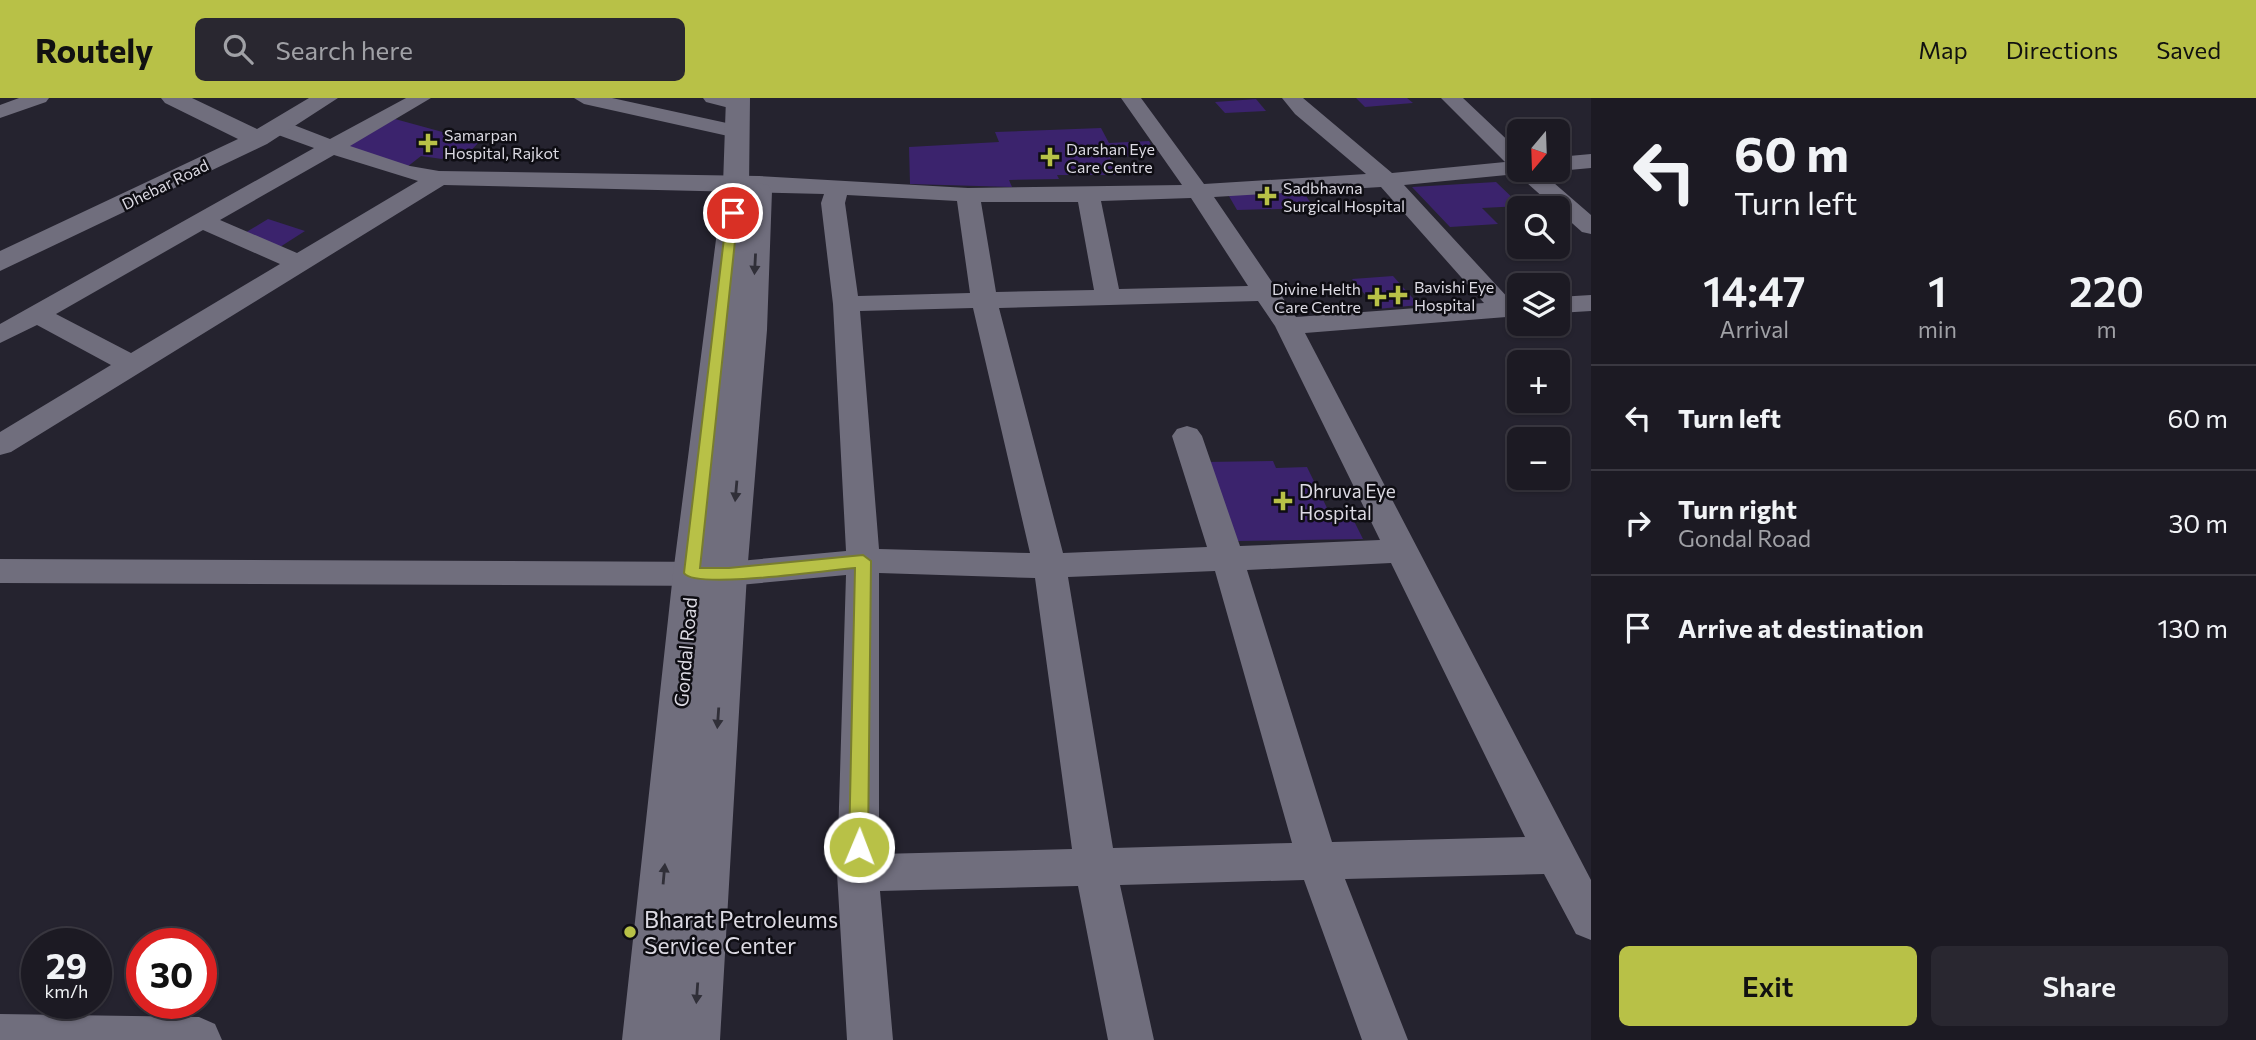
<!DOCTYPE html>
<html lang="en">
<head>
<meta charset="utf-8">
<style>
	body { margin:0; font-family:Commissioner,sans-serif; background:#292730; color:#f1f3f6; height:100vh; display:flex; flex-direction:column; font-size:26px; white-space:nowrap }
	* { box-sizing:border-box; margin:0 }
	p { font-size:23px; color:#a0a1a6 }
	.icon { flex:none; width:38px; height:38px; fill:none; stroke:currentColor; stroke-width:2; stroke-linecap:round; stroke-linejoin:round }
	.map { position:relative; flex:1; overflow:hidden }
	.panel { display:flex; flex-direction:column; background:#1c1a23; width:665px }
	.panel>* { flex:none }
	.banner { background:#1c1a23; color:#f1f3f6; overflow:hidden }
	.needle { width:46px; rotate:199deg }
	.controls { position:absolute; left:1507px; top:21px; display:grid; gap:14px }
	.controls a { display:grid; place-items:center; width:63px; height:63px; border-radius:10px; background:#1c1a23; box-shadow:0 2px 5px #0004,0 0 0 2px #3a3841; font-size:35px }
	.speed { position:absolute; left:21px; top:830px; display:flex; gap:14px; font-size:35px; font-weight:700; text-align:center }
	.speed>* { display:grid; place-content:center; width:91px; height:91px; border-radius:50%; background:#1c1a23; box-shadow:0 2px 5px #0004,0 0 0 2px #3a3841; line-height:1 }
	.speed small { font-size:18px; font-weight:400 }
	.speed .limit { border:10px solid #d22; background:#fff; color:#111 }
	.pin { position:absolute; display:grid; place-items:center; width:60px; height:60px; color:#fff; margin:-30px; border:4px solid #fff; border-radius:50%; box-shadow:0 2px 7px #0007 }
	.me { position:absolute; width:77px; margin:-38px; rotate:1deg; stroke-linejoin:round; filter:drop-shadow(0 0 5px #0008) }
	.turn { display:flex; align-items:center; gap:24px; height:147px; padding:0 28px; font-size:32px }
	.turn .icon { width:91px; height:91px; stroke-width:2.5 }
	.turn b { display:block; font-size:49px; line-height:60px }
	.eta { display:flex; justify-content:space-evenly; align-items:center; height:119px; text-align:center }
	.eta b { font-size:42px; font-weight:600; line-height:49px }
	.cta { display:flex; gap:14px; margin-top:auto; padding:14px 28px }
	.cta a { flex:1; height:80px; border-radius:10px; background:#b8c147; color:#111; font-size:28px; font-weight:600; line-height:80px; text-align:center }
	.cta a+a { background:#292730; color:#f1f3f6 }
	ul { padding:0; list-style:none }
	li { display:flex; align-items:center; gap:21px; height:105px; padding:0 28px; border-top:2px solid #3a3841 }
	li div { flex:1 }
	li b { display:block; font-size:26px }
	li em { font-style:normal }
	header { display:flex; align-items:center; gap:42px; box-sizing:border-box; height:98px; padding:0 35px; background:#b8c147; color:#111 }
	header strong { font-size:33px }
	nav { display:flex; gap:38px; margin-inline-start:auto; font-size:24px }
	.search { width:490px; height:63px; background:#292730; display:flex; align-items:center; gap:18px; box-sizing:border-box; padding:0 24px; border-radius:10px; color:#a0a1a6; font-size:26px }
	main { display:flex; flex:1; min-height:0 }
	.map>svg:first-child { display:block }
	.building { fill:#3b236d }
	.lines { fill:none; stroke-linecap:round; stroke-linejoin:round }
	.minor { fill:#706e7d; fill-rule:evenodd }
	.tertiary { fill:#706e7d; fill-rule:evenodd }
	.secondary { fill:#706e7d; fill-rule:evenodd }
	.oneway { fill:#302f38 }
	.route { fill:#b8c147; stroke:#787d2e; stroke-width:2 }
	.poi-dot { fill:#b8c147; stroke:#0e0d13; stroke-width:2.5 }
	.labels { text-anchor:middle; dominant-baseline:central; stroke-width:5; stroke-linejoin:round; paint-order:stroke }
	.far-poi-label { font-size:16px; fill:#dcdae3; stroke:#0e0d13; text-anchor:start }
	.far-street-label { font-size:16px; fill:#dcdae3; stroke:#0e0d13 }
	.poi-label { font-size:19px; fill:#dcdae3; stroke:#0e0d13; text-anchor:start }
	.street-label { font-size:19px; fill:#dcdae3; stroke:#0e0d13 }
	.near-poi-label { font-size:23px; fill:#dcdae3; stroke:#0e0d13; text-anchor:start }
</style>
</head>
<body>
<header>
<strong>Routely</strong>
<div class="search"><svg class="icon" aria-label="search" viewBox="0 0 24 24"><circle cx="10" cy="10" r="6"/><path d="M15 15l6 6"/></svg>Search here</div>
<nav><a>Map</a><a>Directions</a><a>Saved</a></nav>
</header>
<main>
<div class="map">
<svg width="1591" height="942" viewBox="0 0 1591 942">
	<rect width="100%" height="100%" fill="#25232f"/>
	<g class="building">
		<path d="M 1356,0 L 1407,0 L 1413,5 L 1365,9 Z"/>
		<path d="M 1256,1 L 1266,13 L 1225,15 L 1215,4 Z"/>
		<path d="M 395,21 L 479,44 L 465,59 L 448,56 L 442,61 L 421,58 L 407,69 L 345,49 Z"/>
		<path d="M 1101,30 L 1109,45 L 1149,43 L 1157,57 L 1110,59 L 1120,77 L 1057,77 L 1059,81 L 1009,82 L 1012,89 L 910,86 L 909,49 L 999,44 L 995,34 Z"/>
		<path d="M 1496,84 L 1521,108 L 1482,110 L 1498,126 L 1450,129 L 1412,89 Z"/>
		<path d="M 1302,92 L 1314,110 L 1237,112 L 1226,93 Z"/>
		<path d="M 268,121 L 305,133 L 280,149 L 243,136 Z"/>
		<path d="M 1393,178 L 1419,207 L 1377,211 L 1352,181 Z"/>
		<path d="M 1273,363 L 1276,370 L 1307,369 L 1329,414 L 1349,413 L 1363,441 L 1238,443 L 1205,364 Z"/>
	</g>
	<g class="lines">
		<g class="minor">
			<path d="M 19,0 L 49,0 L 46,4 L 0,20 L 0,7 Z"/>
			<path d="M 406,0 L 431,0 L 350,48 L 410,68 L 439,73 L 759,78 L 968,90 L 1182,87 L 1121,0 L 1141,0 L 1204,86 L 1366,76 L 1295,16 L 1282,0 L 1303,0 L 1392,75 L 1505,64 L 1441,0 L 1463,0 L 1519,53 L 1519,72 L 1539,72 L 1591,117 L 1591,136 L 1582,134 L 1517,76 L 1404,87 L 1511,203 L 1519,202 L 1519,218 L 1305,235 L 1591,782 L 1591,842 L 1576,836 L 1544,776 L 1345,781 L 1408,942 L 1362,942 L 1304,782 L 1120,787 L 1154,942 L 1108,942 L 1078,788 L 880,793 L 893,942 L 847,942 L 837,775 L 846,477 L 728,488 L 0,485 L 0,461 L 728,464 L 846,453 L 833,206 L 821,105 L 824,96 L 444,87 L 11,354 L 0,357 L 0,334 L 111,267 L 37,227 L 0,245 L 0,226 L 314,50 L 270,34 L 267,29 L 270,24 L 286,24 L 330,41 ZM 334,57 L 418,83 L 297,155 L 220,122 ZM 1381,89 L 1484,205 L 1296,219 L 1214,99 ZM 847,97 L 957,103 L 970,195 L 858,198 L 845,105 ZM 1191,100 L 1248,188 L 1119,191 L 1101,103 ZM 981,104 L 1078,104 L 1094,192 L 996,194 ZM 203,132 L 280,166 L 131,255 L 56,216 ZM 1258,203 L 1275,228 L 1380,442 L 1240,448 L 1202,338 L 1197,331 L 1187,328 L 1177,331 L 1172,338 L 1207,449 L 1063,455 L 999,210 ZM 973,210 L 1030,455 L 879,451 L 860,213 ZM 1391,465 L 1525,739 L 1332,744 L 1247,472 ZM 1215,473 L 1292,745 L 1113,750 L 1068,479 ZM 879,475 L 1035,480 L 1072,751 L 879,756 Z"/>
			<path d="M 574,0 L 612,0 L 745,29 L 748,34 L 737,40 L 584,6 Z"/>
			<path d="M 703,0 L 738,0 L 747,6 L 737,12 L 706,4 Z"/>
			<path d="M 1591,56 L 1591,70 L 1558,73 L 1554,72 L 1558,72 L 1558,59 Z"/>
			<path d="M 1591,197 L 1591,213 L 1558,215 L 1558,199 Z"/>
			<path d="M 0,916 L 199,919 L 215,926 L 222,942 L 0,942 Z"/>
		</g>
		<path class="tertiary" d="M 161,0 L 192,0 L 257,31 L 309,0 L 338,0 L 267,46 L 0,173 L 0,153 L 238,41 L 165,5 Z"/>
		<path class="secondary" d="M 726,0 L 750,0 L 749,88 L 759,85 L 768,87 L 772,93 L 767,232 L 747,476 L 720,942 L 622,942 L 673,476 L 723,87 Z"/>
	</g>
	<defs><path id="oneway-solid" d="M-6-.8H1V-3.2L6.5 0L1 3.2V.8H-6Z" transform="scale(1.75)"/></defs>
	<g class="oneway">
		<use href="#oneway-solid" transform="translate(755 166) rotate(93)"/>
		<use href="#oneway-solid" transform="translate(736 393) rotate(95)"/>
		<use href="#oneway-solid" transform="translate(718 620) rotate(94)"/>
		<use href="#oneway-solid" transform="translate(664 776) rotate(-85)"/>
		<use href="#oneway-solid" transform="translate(697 895) rotate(94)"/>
	</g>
	<path class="route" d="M 733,111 L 738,115 L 700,470 L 729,470 L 863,457 L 871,463 L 868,749 L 865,756 L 859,758 L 852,756 L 849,749 L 855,470 C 830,472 695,492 684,475 L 727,115 Z"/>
	<g class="poi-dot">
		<path d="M424.5 34.5h7v7h7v7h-7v7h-7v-7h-7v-7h7z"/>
		<path d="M1046.5 48.5h7v7h7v7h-7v7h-7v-7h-7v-7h7z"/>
		<path d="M1263.5 87.5h7v7h7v7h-7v7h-7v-7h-7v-7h7z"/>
		<path d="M1394.5 186.5h7v7h7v7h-7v7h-7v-7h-7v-7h7z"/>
		<path d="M1373.5 188.5h7v7h7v7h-7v7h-7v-7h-7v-7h7z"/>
		<path d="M1279.5 392.5h7v7h7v7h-7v7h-7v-7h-7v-7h7z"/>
		<circle cx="630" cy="834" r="7"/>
	</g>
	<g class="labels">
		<g class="far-poi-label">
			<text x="444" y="36">Samarpan<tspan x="444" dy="18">Hospital, Rajkot</tspan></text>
			<text x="1066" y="50">Darshan Eye<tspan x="1066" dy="18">Care Centre</tspan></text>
			<text x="1283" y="89">Sadbhavna<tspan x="1283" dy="18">Surgical Hospital</tspan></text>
			<text x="1414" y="188">Bavishi Eye<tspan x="1414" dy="18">Hospital</tspan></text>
			<text x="1361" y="190" text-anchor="end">Divine Helth<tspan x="1361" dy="18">Care Centre</tspan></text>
		</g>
		<g class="far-street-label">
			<text transform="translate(165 86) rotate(-26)">Dhebar Road</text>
		</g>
		<g class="poi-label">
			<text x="1299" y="392">Dhruva Eye<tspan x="1299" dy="22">Hospital</tspan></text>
		</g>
		<g class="street-label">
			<text transform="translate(685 554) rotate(-85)">Gondal Road</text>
		</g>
		<g class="near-poi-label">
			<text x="644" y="821">Bharat Petroleums<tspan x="644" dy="26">Service Center</tspan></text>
		</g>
	</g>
</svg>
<div class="controls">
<a><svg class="needle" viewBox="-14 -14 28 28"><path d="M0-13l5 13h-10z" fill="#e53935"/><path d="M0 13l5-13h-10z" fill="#a0a1a6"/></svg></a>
<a><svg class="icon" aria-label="search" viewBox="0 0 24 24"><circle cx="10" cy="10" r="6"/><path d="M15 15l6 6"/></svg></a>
<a><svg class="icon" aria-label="layers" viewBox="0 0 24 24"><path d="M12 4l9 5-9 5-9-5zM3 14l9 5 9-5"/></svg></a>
<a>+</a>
<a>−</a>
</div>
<div class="speed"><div>29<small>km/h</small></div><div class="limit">30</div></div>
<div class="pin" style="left:733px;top:115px;background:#d93025"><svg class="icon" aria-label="arrive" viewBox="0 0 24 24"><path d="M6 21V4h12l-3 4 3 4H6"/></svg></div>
<svg class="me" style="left:859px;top:749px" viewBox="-20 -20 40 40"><circle r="17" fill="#b8c147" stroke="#fff" stroke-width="3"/><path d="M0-11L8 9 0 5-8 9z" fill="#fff"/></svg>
</div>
<section class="panel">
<div class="banner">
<div class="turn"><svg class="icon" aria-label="left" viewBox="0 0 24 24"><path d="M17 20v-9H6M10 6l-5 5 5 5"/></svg><div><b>60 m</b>Turn left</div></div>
</div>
<div class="eta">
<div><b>14:47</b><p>Arrival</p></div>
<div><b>1</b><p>min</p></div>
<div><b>220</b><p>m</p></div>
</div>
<ul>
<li><svg class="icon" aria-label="left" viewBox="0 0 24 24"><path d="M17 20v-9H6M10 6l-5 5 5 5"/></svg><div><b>Turn left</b></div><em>60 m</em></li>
<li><svg class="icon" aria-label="right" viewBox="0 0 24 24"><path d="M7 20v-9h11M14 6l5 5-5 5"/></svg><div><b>Turn right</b><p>Gondal Road</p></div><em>30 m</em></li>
<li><svg class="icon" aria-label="arrive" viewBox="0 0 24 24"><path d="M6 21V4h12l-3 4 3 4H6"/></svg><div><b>Arrive at destination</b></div><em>130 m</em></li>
</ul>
<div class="cta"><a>Exit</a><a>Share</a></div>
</section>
</main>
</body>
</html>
